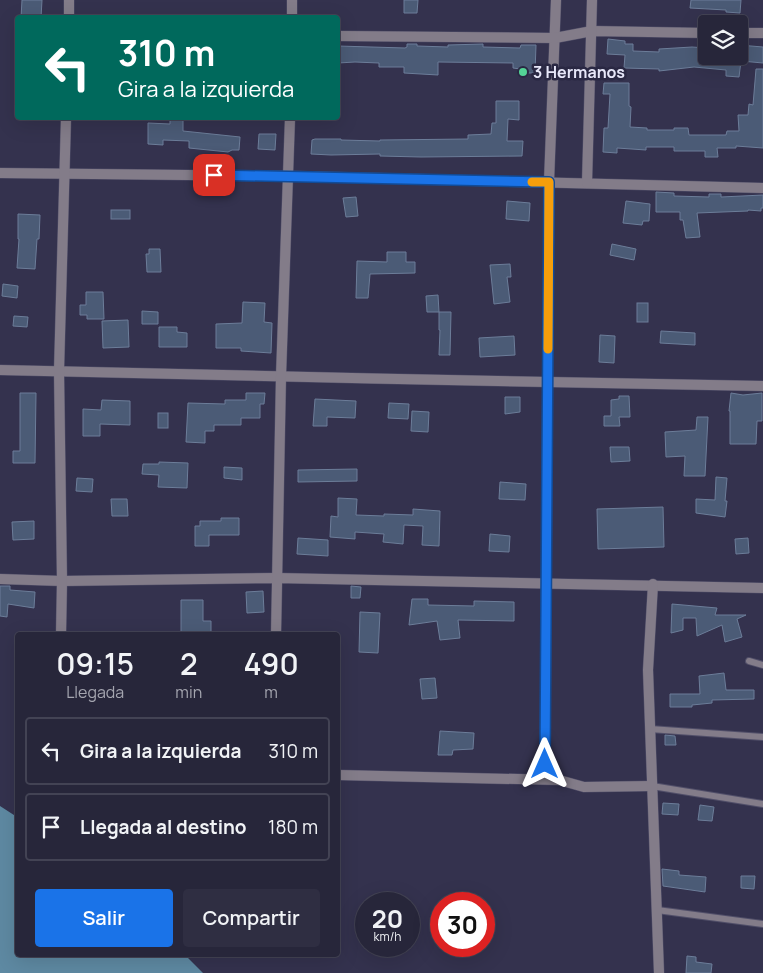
<!DOCTYPE html>
<html lang="es">
<head>
<meta charset="utf-8">
<style>
	body { margin:0; font-family:Manrope,sans-serif; background:#2f2e42; color:#f1f3f6; height:100vh; display:flex; flex-direction:column; font-size:19px; white-space:nowrap }
	* { box-sizing:border-box; margin:0 }
	p { font-size:16px; color:#a4a5af }
	.icon { flex:none; width:28px; height:28px; fill:none; stroke:currentColor; stroke-width:2; stroke-linecap:round; stroke-linejoin:round }
	.map { position:relative; flex:1; overflow:hidden }
	.side { position:absolute; left:15px; top:632px; width:325px; height:325px; display:flex; flex-direction:column; background:#27263a; border-radius:5px; box-shadow:0 5px 20px #0002,0 0 0 1px #434354 }
	.side>* { flex:none }
	.top-card { position:absolute; left:15px; top:15px; width:325px; height:105px; border-radius:5px; box-shadow:0 5px 20px #0002,0 0 0 1px #434354; background:#00695c; color:#fff; overflow:hidden }
	.tools { position:absolute; left:698px; top:15px; display:grid; gap:10px }
	.tools a { display:grid; place-items:center; width:50px; height:50px; border-radius:5px; background:#27263a; box-shadow:0 5px 20px #0002,0 0 0 1px #434354; font-size:25px }
	.speed { position:absolute; left:355px; top:892px; display:flex; gap:10px; font-size:25px; font-weight:700; text-align:center }
	.speed>* { display:grid; place-content:center; width:65px; height:65px; border-radius:50%; background:#27263a; box-shadow:0 5px 20px #0002,0 0 0 1px #434354; line-height:1 }
	.speed small { font-size:12px; font-weight:400 }
	.speed .limit { border:8px solid #d22; background:#fff; color:#111 }
	.pin { position:absolute; display:grid; place-items:center; width:42px; height:42px; color:#fff; margin:-21px; border-radius:10px; box-shadow:0 2px 8px #0006 }
	.me { position:absolute; width:55px; margin:-28px; rotate:0deg; stroke-linejoin:round; filter:drop-shadow(0 0 4px #0008) }
	.turn { display:flex; align-items:center; gap:18px; height:105px; padding:0 20px; font-size:22px }
	.turn .icon { width:65px; height:65px; stroke-width:2.5 }
	.turn b { display:block; font-size:35px; line-height:42px }
	.eta { display:flex; justify-content:space-evenly; align-items:center; height:85px; text-align:center }
	.eta b { font-size:30px; font-weight:600; line-height:35px }
	.primary-button { display:flex; gap:10px; margin-top:auto; padding:10px 20px }
	.primary-button a { flex:1; height:58px; border-radius:5px; background:#1a73e8; color:#fff; font-size:20px; font-weight:600; line-height:58px; text-align:center }
	.primary-button a+a { background:#2f2e42; color:#f1f3f6 }
	ul { padding:0; list-style:none }
	li { display:flex; align-items:center; gap:15px; height:68px; margin:0 10px 8px; padding:0 10px; border:2px solid #434354; border-radius:5px }
	li div { flex:1 }
	li b { display:block; font-size:19px }
	li em { font-style:normal }
	.map>svg:first-child { display:block }
	.water { fill:#5e89a2 }
	.building { fill:#4b5b76; stroke:#6c7d99 }
	.lines { fill:none; stroke-linecap:round; stroke-linejoin:round }
	.service-casing { stroke:#514f69; stroke-width:8 }
	.minor-casing { stroke:#514f69; stroke-width:11 }
	.service { stroke:#837c89; stroke-width:6 }
	.minor { stroke:#837c89; stroke-width:10 }
	.route-casing { stroke:#114b97; stroke-width:12 }
	.route { stroke:#1a73e8; stroke-width:9 }
	.slow { stroke:#f59e0b; stroke-width:9 }
	.poi-dot { fill:#54d396; stroke:#2a2843; stroke-width:2 }
	.labels { text-anchor:middle; dominant-baseline:central; stroke-width:5; stroke-linejoin:round; paint-order:stroke }
	.poi-label { font-size:16px; font-weight:bold; fill:#e7e7f9; stroke:#2a2843; text-anchor:start }
</style>
</head>
<body>
<div class="map">
<svg width="763" height="973" viewBox="0 0 763 973">
	<rect width="100%" height="100%" fill="#34324e"/>
	<path class="water" d="M 0,806 L 17,817 L 18,955 L 185,955 L 203,973 L 0,973 Z"/>
	<g class="building">
		<path d="M 22,0 L 42,0 L 41,18 L 21,18 Z"/>
		<path d="M 404,0 L 418,0 L 417,13 L 404,13 Z"/>
		<path d="M 691,0 L 741,0 L 740,13 L 726,12 L 726,10 L 690,8 Z"/>
		<path d="M 608,39 L 625,41 L 625,44 L 633,44 L 633,51 L 659,52 L 659,49 L 692,47 L 706,48 L 706,56 L 739,56 L 739,45 L 763,47 L 763,63 L 741,61 L 739,77 L 726,76 L 726,70 L 694,67 L 659,71 L 659,69 L 624,68 L 625,55 L 607,54 Z"/>
		<path d="M 407,44 L 417,44 L 417,46 L 448,47 L 448,45 L 483,44 L 483,47 L 520,48 L 521,45 L 536,45 L 535,73 L 520,73 L 520,69 L 513,68 L 513,63 L 438,62 L 438,75 L 404,73 L 404,67 L 379,67 L 379,63 L 355,62 L 338,63 L 338,46 L 405,48 L 407,47 Z"/>
		<path d="M 756,69 L 763,69 L 763,148 L 736,146 L 736,148 L 717,148 L 718,157 L 705,157 L 705,151 L 674,151 L 674,147 L 646,147 L 646,150 L 617,148 L 617,153 L 603,152 L 604,128 L 608,128 L 610,94 L 603,94 L 604,83 L 629,83 L 629,106 L 631,107 L 630,127 L 647,128 L 647,130 L 674,130 L 674,128 L 688,128 L 689,135 L 726,135 L 727,131 L 739,131 L 738,115 L 748,115 L 749,104 L 753,105 Z"/>
		<path d="M 496,101 L 519,101 L 519,120 L 508,119 L 507,141 L 523,141 L 522,156 L 421,157 L 380,156 L 380,154 L 331,155 L 311,154 L 312,140 L 315,139 L 341,139 L 341,140 L 380,141 L 380,140 L 468,139 L 468,135 L 491,134 L 492,123 L 496,123 Z"/>
		<path d="M 170,120 L 183,120 L 183,131 L 240,137 L 239,150 L 232,150 L 228,152 L 189,148 L 189,141 L 163,140 L 163,145 L 148,144 L 148,123 L 170,124 Z"/>
		<path d="M 259,134 L 276,134 L 275,150 L 258,149 Z"/>
		<path d="M 656,192 L 674,193 L 674,196 L 709,197 L 709,194 L 721,194 L 721,197 L 763,195 L 763,208 L 761,208 L 761,211 L 748,210 L 748,211 L 697,213 L 700,237 L 686,238 L 683,220 L 680,220 L 680,212 L 656,212 Z"/>
		<path d="M 356,197 L 358,216 L 346,217 L 343,198 Z"/>
		<path d="M 507,201 L 530,203 L 529,221 L 506,219 Z"/>
		<path d="M 626,201 L 650,204 L 649,221 L 643,221 L 642,225 L 623,223 Z"/>
		<rect x="111" y="210" width="19" height="9"/>
		<path d="M 18,214 L 40,215 L 39,239 L 37,239 L 35,269 L 17,268 L 19,239 L 18,239 Z"/>
		<path d="M 612,244 L 636,249 L 634,260 L 610,255 Z"/>
		<path d="M 149,249 L 160,249 L 161,272 L 147,272 L 146,254 L 149,254 Z"/>
		<path d="M 387,252 L 406,252 L 406,262 L 415,262 L 415,273 L 370,274 L 368,298 L 356,298 L 357,261 L 387,262 Z"/>
		<path d="M 510,264 L 511,277 L 507,277 L 510,302 L 494,304 L 490,265 Z"/>
		<path d="M 3,284 L 18,286 L 17,298 L 2,296 Z"/>
		<path d="M 86,292 L 103,292 L 104,319 L 87,319 L 87,315 L 80,315 L 80,305 L 86,305 Z"/>
		<path d="M 438,295 L 439,312 L 427,312 L 426,296 Z"/>
		<path d="M 243,302 L 265,303 L 264,322 L 272,323 L 271,353 L 241,351 L 241,348 L 216,348 L 216,324 L 242,323 Z"/>
		<rect x="637" y="303" width="11" height="19"/>
		<path d="M 142,311 L 158,312 L 158,324 L 142,324 Z"/>
		<path d="M 439,312 L 451,312 L 450,355 L 439,355 L 440,330 L 439,330 Z"/>
		<path d="M 14,316 L 28,317 L 27,327 L 13,326 Z"/>
		<path d="M 128,320 L 129,347 L 103,348 L 102,321 Z"/>
		<path d="M 159,327 L 177,327 L 177,332 L 187,333 L 187,347 L 159,347 Z"/>
		<path d="M 661,331 L 695,333 L 695,345 L 660,343 Z"/>
		<path d="M 600,335 L 615,336 L 614,363 L 599,362 Z"/>
		<path d="M 514,336 L 515,355 L 480,357 L 479,338 Z"/>
		<path d="M 20,393 L 36,393 L 35,463 L 13,463 L 13,451 L 20,451 Z"/>
		<path d="M 246,393 L 265,393 L 264,404 L 260,404 L 260,418 L 241,418 L 241,425 L 214,425 L 214,431 L 205,431 L 205,443 L 186,442 L 188,403 L 225,404 L 225,400 L 246,400 Z"/>
		<path d="M 731,393 L 743,395 L 762,393 L 762,421 L 757,421 L 756,444 L 730,444 L 730,411 L 729,411 Z"/>
		<path d="M 619,396 L 629,396 L 630,417 L 619,417 L 620,426 L 604,426 L 604,416 L 611,416 L 611,400 L 619,399 Z"/>
		<path d="M 505,397 L 520,397 L 520,412 L 505,414 Z"/>
		<path d="M 315,399 L 356,401 L 355,418 L 327,417 L 327,426 L 313,426 Z"/>
		<path d="M 102,400 L 130,401 L 130,425 L 100,424 L 100,436 L 83,436 L 83,409 L 101,410 Z"/>
		<path d="M 389,403 L 409,404 L 408,419 L 388,418 Z"/>
		<path d="M 412,411 L 429,412 L 428,432 L 411,431 Z"/>
		<rect x="158" y="413" width="10" height="15"/>
		<path d="M 697,417 L 708,417 L 705,476 L 684,476 L 685,456 L 666,457 L 665,432 L 696,430 Z"/>
		<path d="M 610,447 L 629,447 L 630,461 L 611,462 Z"/>
		<path d="M 159,462 L 188,463 L 187,488 L 158,487 L 159,475 L 142,474 L 143,464 L 159,464 Z"/>
		<path d="M 224,467 L 242,468 L 242,480 L 224,478 Z"/>
		<path d="M 357,469 L 357,481 L 298,482 L 298,470 Z"/>
		<path d="M 716,477 L 727,478 L 725,501 L 727,501 L 725,517 L 696,513 L 696,499 L 715,500 Z"/>
		<path d="M 77,478 L 93,479 L 92,492 L 76,491 Z"/>
		<path d="M 500,482 L 526,484 L 525,500 L 499,499 Z"/>
		<path d="M 338,498 L 357,499 L 356,515 L 384,516 L 384,514 L 413,515 L 413,509 L 440,511 L 439,546 L 422,545 L 423,526 L 404,525 L 403,544 L 383,542 L 384,534 L 355,532 L 355,539 L 330,537 L 331,516 L 338,517 Z"/>
		<path d="M 111,499 L 127,499 L 128,516 L 112,516 Z"/>
		<path d="M 663,507 L 664,547 L 598,549 L 597,509 Z"/>
		<path d="M 221,518 L 239,518 L 239,535 L 209,535 L 209,546 L 195,546 L 195,526 L 200,526 L 200,521 L 221,521 Z"/>
		<path d="M 34,521 L 34,539 L 13,540 L 12,522 Z"/>
		<path d="M 490,534 L 510,536 L 509,552 L 489,551 Z"/>
		<path d="M 298,538 L 328,540 L 328,556 L 297,554 Z"/>
		<path d="M 748,538 L 749,553 L 736,554 L 735,539 Z"/>
		<path d="M 0,586 L 10,586 L 10,590 L 35,592 L 34,608 L 8,604 L 7,617 L 0,616 Z"/>
		<path d="M 351,586 L 361,587 L 360,598 L 351,598 Z"/>
		<path d="M 263,591 L 264,612 L 247,613 L 246,592 Z"/>
		<path d="M 412,599 L 428,599 L 428,605 L 474,606 L 474,601 L 514,602 L 514,621 L 458,620 L 460,638 L 440,640 L 437,621 L 409,625 Z"/>
		<path d="M 181,600 L 203,600 L 203,621 L 211,621 L 211,632 L 203,632 L 203,635 L 181,635 Z"/>
		<path d="M 672,604 L 717,608 L 715,615 L 746,615 L 737,619 L 742,637 L 725,642 L 722,625 L 697,636 L 696,618 L 683,618 L 683,630 L 671,633 Z"/>
		<path d="M 360,612 L 380,613 L 378,653 L 359,652 Z"/>
		<path d="M 724,673 L 726,690 L 754,690 L 754,699 L 712,700 L 712,703 L 692,705 L 692,707 L 670,707 L 670,694 L 700,694 L 699,676 Z"/>
		<path d="M 435,678 L 437,698 L 422,699 L 420,679 Z"/>
		<path d="M 440,731 L 474,733 L 473,749 L 453,750 L 452,755 L 438,755 Z"/>
		<path d="M 665,735 L 675,736 L 676,745 L 665,745 Z"/>
		<path d="M 663,803 L 679,804 L 678,815 L 662,814 Z"/>
		<path d="M 700,805 L 714,807 L 712,821 L 698,820 Z"/>
		<path d="M 662,869 L 679,871 L 679,875 L 706,877 L 705,892 L 663,886 Z"/>
		<path d="M 741,876 L 755,876 L 754,889 L 741,888 Z"/>
		<path d="M 687,956 L 696,957 L 696,962 L 712,964 L 711,973 L 686,973 Z"/>
	</g>
	<g class="lines">
		<g class="service-casing">
			<g id="service">
				<path d="M 749,661 L 763,665"/>
				<path d="M 650,729 L 763,737"/>
				<path d="M 652,786 L 763,804"/>
				<path d="M 657,910 L 763,924"/>
			</g>
		</g>
		<g class="minor-casing">
			<g id="minor">
				<path d="M 556,0 L 549,182 L 545,764 L 559,780 L 584,787 L 652,786"/>
				<path d="M 69,18 L 69,0"/>
				<path d="M 292,18 L 292,0"/>
				<path d="M 739,33 L 763,33"/>
				<path d="M 338,36 L 555,38 L 592,31 L 706,33"/>
				<path d="M 0,173 L 289,176 L 763,188"/>
				<path d="M 587,183 L 592,0"/>
				<path d="M 0,370 C 254,375 509,383 763,386"/>
				<path d="M 0,579 L 62,581 L 276,578 L 763,588"/>
				<path d="M 653,584 L 648,670 L 659,973"/>
				<path d="M 61,635 L 62,581 L 59,371 L 66,118"/>
				<path d="M 276,635 L 281,376 L 290,118"/>
				<path d="M 338,775 L 559,780"/>
			</g>
		</g>
		<use href="#service" class="service"/>
		<use href="#minor" class="minor"/>
	</g>
	<g class="lines">
		<g class="route-casing">
			<path id="route" d="M 214,175 L 549,182 L 545,764"/>
		</g>
		<use href="#route" class="route"/>
		<path class="slow" d="M 532,182 L 549,182 L 548,349"/>
	</g>
	<circle class="poi-dot" cx="523" cy="72" r="5"/>
	<g class="labels">
		<g class="poi-label">
			<text x="533" y="72">3 Hermanos</text>
		</g>
	</g>
</svg>
<div class="tools">
<a><svg class="icon" aria-label="layers" viewBox="0 0 24 24"><path d="M12 4l9 5-9 5-9-5zM3 14l9 5 9-5"/></svg></a>
</div>
<div class="speed"><div>20<small>km/h</small></div><div class="limit">30</div></div>
<div class="pin" style="left:214px;top:175px;background:#d93025"><svg class="icon" aria-label="arrive" viewBox="0 0 24 24"><path d="M6 21V4h12l-3 4 3 4H6"/></svg></div>
<svg class="me" style="left:545px;top:764px" viewBox="-20 -20 40 40"><path d="M0-17L14 15 0 8-14 15z" fill="#1a73e8" stroke="#fff" stroke-width="4"/></svg>
<div class="top-card">
<div class="turn"><svg class="icon" aria-label="left" viewBox="0 0 24 24"><path d="M17 20v-9H6M10 6l-5 5 5 5"/></svg><div><b>310 m</b>Gira a la izquierda</div></div>
</div>
<section class="side">
<div class="eta">
<div><b>09:15</b><p>Llegada</p></div>
<div><b>2</b><p>min</p></div>
<div><b>490</b><p>m</p></div>
</div>
<ul>
<li><svg class="icon" aria-label="left" viewBox="0 0 24 24"><path d="M17 20v-9H6M10 6l-5 5 5 5"/></svg><div><b>Gira a la izquierda</b></div><em>310 m</em></li>
<li><svg class="icon" aria-label="arrive" viewBox="0 0 24 24"><path d="M6 21V4h12l-3 4 3 4H6"/></svg><div><b>Llegada al destino</b></div><em>180 m</em></li>
</ul>
<div class="primary-button"><a>Salir</a><a>Compartir</a></div>
</section>
</div>
</body>
</html>
